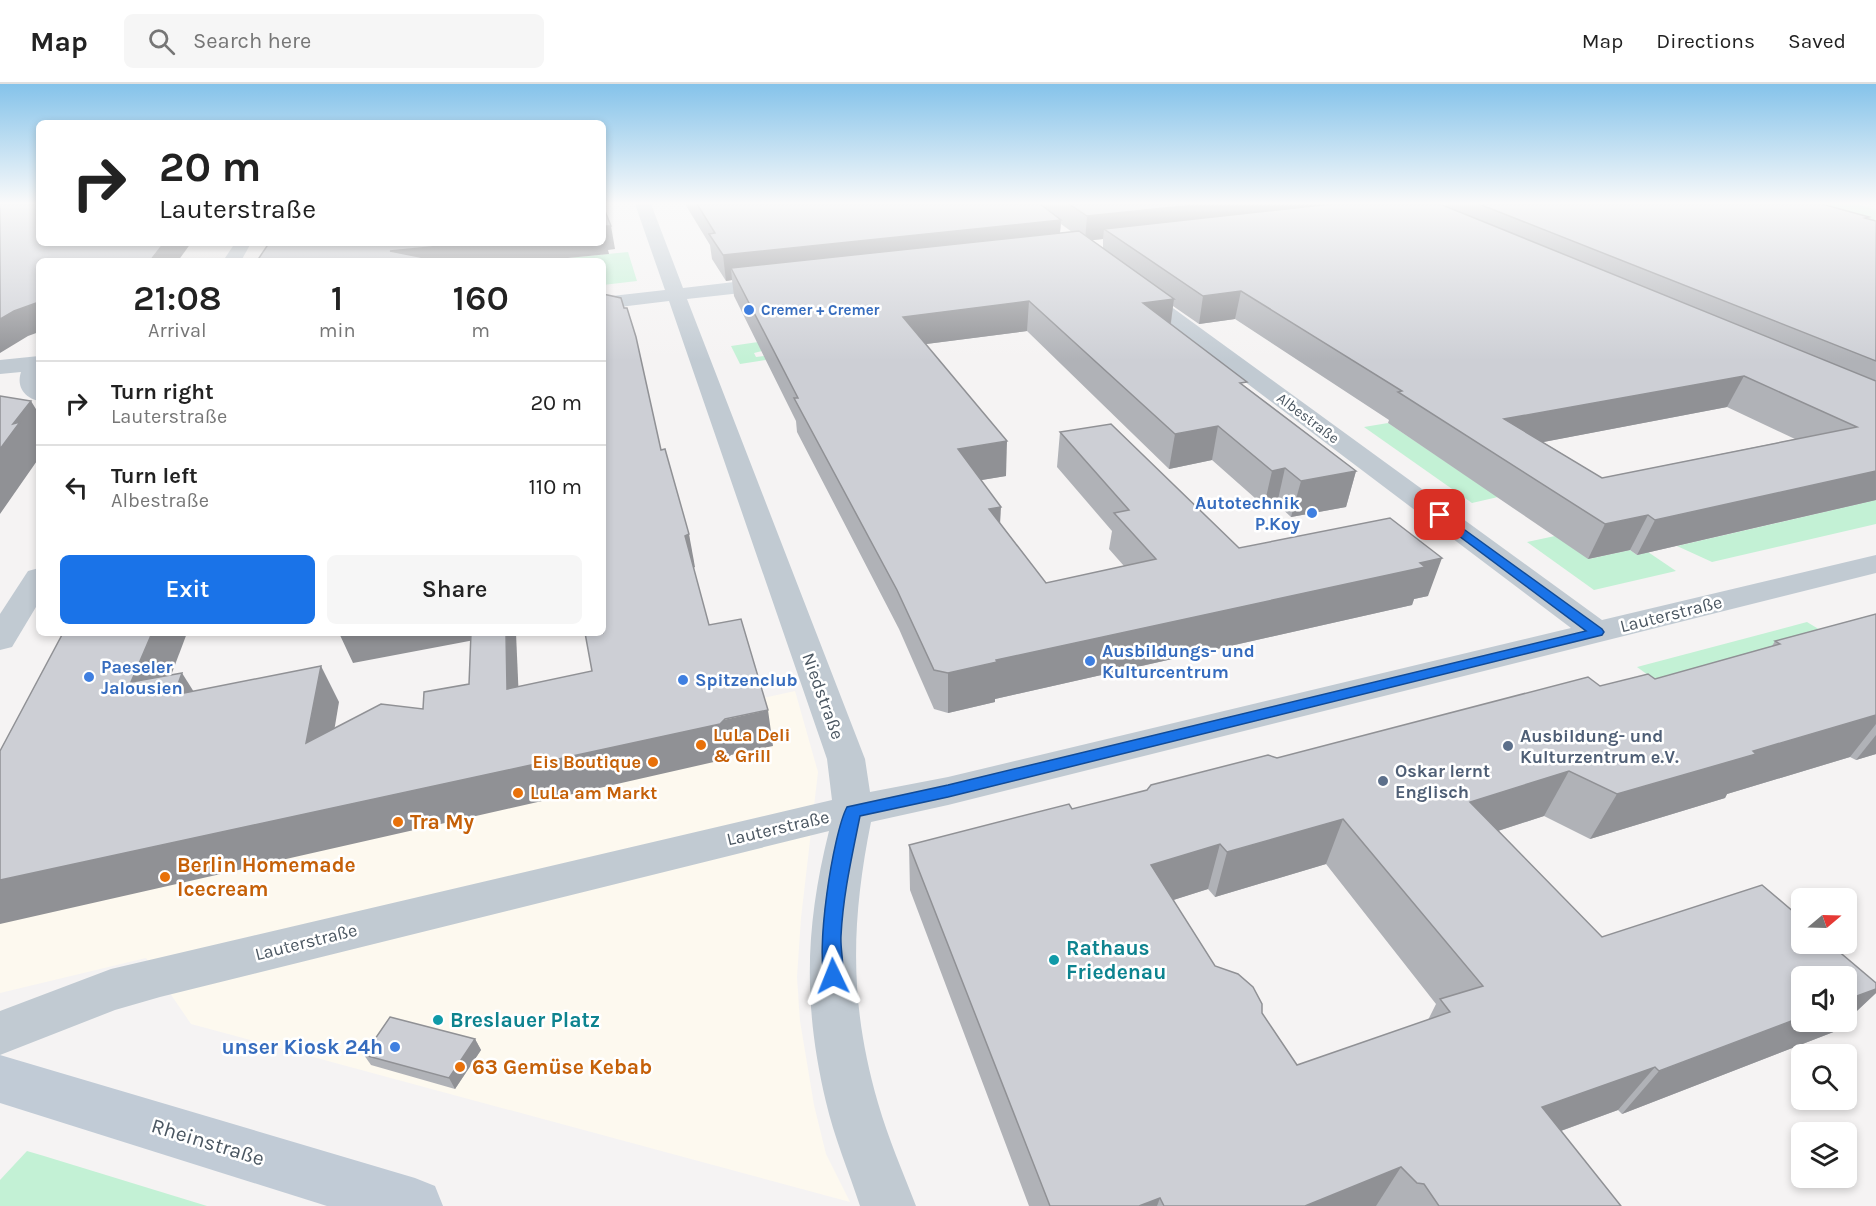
<!DOCTYPE html>
<html lang="en">
<head>
<meta charset="utf-8">
<style>
	body { margin:0; font-family:Karla,sans-serif; background:#f6f6f6; color:#222; height:100vh; display:flex; flex-direction:column; font-size:22px; white-space:nowrap }
	* { box-sizing:border-box; margin:0 }
	p { font-size:20px; color:#767676 }
	.icon { flex:none; width:33px; height:33px; fill:none; stroke:currentColor; stroke-width:2; stroke-linecap:round; stroke-linejoin:round }
	.map { position:relative; flex:1; overflow:hidden }
	.panel { position:absolute; left:36px; top:174px; width:570px; height:378px; display:flex; flex-direction:column; background:#fff; border-radius:9px; box-shadow:0 3px 9px #0003 }
	.panel>* { flex:none }
	.banner { position:absolute; left:36px; top:36px; width:570px; height:126px; border-radius:9px; box-shadow:0 3px 9px #0003; background:#fff; color:#222; overflow:hidden }
	.needle { width:39px; rotate:71deg }
	.fabs { position:absolute; left:1791px; top:804px; display:grid; gap:12px }
	.fabs a { display:grid; place-items:center; width:66px; height:66px; border-radius:9px; background:#fff; box-shadow:0 3px 9px #0003; font-size:30px }
	.pin { position:absolute; display:grid; place-items:center; width:51px; height:51px; color:#fff; margin:-26px; border-radius:12px; box-shadow:0 3px 9px #0006 }
	.me { position:absolute; width:66px; margin:-33px; rotate:358deg; stroke-linejoin:round; filter:drop-shadow(0 0 4px #0008) }
	.turn { display:flex; align-items:center; gap:21px; height:126px; padding:0 24px; font-size:27px }
	.turn .icon { width:78px; height:78px; stroke-width:2.5 }
	.turn b { display:block; font-size:42px; line-height:51px }
	.eta { display:flex; justify-content:space-evenly; align-items:center; height:102px; text-align:center }
	.eta b { font-size:36px; font-weight:600; line-height:42px }
	.primary-button { display:flex; gap:12px; margin-top:auto; padding:12px 24px }
	.primary-button a { flex:1; height:69px; border-radius:9px; background:#1a73e8; color:#fff; font-size:24px; font-weight:600; line-height:69px; text-align:center }
	.primary-button a+a { background:#f6f6f6; color:#222 }
	ul { padding:0; list-style:none }
	li { display:flex; align-items:center; gap:18px; height:84px; padding:0 24px; border-top:2px solid #e0e0e0 }
	li div { flex:1 }
	li b { display:block; font-size:22px }
	li em { font-style:normal }
	header { display:flex; align-items:center; gap:36px; box-sizing:border-box; height:84px; padding:0 30px; background:#fff; border-bottom:2px solid #e0e0e0 }
	header strong { font-size:28px }
	nav { display:flex; gap:33px; margin-inline-start:auto; font-size:21px }
	.search { width:420px; height:54px; background:#f6f6f6; display:flex; align-items:center; gap:15px; box-sizing:border-box; padding:0 21px; border-radius:9px; color:#767676; font-size:22px }
	.map>svg:first-child { display:block }
	.commercial { fill:#fdf9ef }
	.green { fill:#c3f1d5 }
	.lines { fill:none; stroke-linecap:round; stroke-linejoin:round }
	.street { fill:#c1cad2; fill-rule:evenodd }
	.secondary { fill:#c1cbd6; fill-rule:evenodd }
	.wall { fill:#b0b2b7; fill-rule:evenodd }
	.shaded-wall { fill:#909195 }
	.building { fill:#cdcfd5; stroke:#909195; stroke-width:1.5; fill-rule:evenodd }
	.route { fill:#1a73e8; stroke:#114b97; stroke-width:1.5 }
	.shop-dot { fill:#3f7fe0; stroke:#fff; stroke-width:2 }
	.food-dot { fill:#e8710a; stroke:#fff; stroke-width:2 }
	.service-dot { fill:#5c6f8a; stroke:#fff; stroke-width:2 }
	.culture-dot { fill:#0f9aa8; stroke:#fff; stroke-width:2 }
	.labels { text-anchor:middle; dominant-baseline:central; stroke-width:5; stroke-linejoin:round; paint-order:stroke }
	.far-shop-label { font-size:15px; font-weight:bold; fill:#366cbe; stroke:#fff; text-anchor:start }
	.far-street-label { font-size:15px; fill:#4a5661; stroke:#fff }
	.shop-label { font-size:18px; font-weight:bold; fill:#366cbe; stroke:#fff; text-anchor:start }
	.street-label { font-size:18px; fill:#4a5661; stroke:#fff }
	.food-label { font-size:18px; font-weight:bold; fill:#c56008; stroke:#fff; text-anchor:start }
	.service-label { font-size:18px; font-weight:bold; fill:#4e5e75; stroke:#fff; text-anchor:start }
	.near-food-label { font-size:21px; font-weight:bold; fill:#c56008; stroke:#fff; text-anchor:start }
	.near-culture-label { font-size:21px; font-weight:bold; fill:#0d838f; stroke:#fff; text-anchor:start }
	.near-shop-label { font-size:21px; font-weight:bold; fill:#366cbe; stroke:#fff; text-anchor:end }
	.near-street-label { font-size:21px; fill:#4a5661; stroke:#fff }
</style>
</head>
<body>
<header>
<strong>Map</strong>
<div class="search"><svg class="icon" aria-label="search" viewBox="0 0 24 24"><circle cx="10" cy="10" r="6"/><path d="M15 15l6 6"/></svg>Search here</div>
<nav><a>Map</a><a>Directions</a><a>Saved</a></nav>
</header>
<div class="map">
<svg width="1876" height="1122" viewBox="0 0 1876 1122">
	<rect width="100%" height="100%" fill="#f5f3f3"/>
	<path class="commercial" d="M 795,607 L 818,688 L 801,834 L 797,893 L 800,937 L 814,1021 L 826,1070 L 850,1118 L 191,940 L 146,874 L 0,909 L 0,774 L 481,677 Z"/>
	<g class="green">
		<path d="M 1799,120 L 1858,120 L 1876,126 L 1876,143 Z"/>
		<path d="M 628,168 L 637,197 L 603,201 L 603,177 L 536,177 Z"/>
		<path d="M 758,258 L 762,267 L 754,269 L 756,273 L 764,272 L 766,276 L 740,280 L 731,262 Z"/>
		<path d="M 1388,339 L 1498,413 L 1472,419 L 1364,343 Z"/>
		<path d="M 1876,416 L 1876,440 L 1712,478 L 1677,462 Z"/>
		<path d="M 1555,452 L 1589,475 L 1630,466 L 1637,471 L 1648,468 L 1676,487 L 1594,506 L 1527,458 Z"/>
		<path d="M 1807,538 L 1858,569 L 1693,624 L 1637,583 Z"/>
		<path d="M 27,1067 L 44,1072 L 207,1122 L 0,1122 L 0,1096 Z"/>
	</g>
	<g class="lines">
		<g class="street">
			<path d="M 635,120 L 651,120 L 683,204 L 777,193 L 784,195 L 786,199 L 784,203 L 777,205 L 687,215 L 865,675 L 870,708 L 948,693 L 1571,544 L 1130,211 L 1128,207 L 1130,203 L 1144,203 L 1602,536 L 1876,471 L 1876,489 L 948,721 L 871,738 C 851,838 849,919 878,1019 C 888,1054 903,1088 916,1122 L 860,1122 C 849,1088 834,1053 826,1018 C 803,921 805,843 829,747 L 160,913 L 115,926 L 0,971 L 0,927 L 111,885 L 832,716 L 827,675 L 669,217 L 603,225 L 603,213 L 665,206 Z"/>
			<path d="M 235,159 L 251,159 L 241,177 L 223,177 Z"/>
			<path d="M 39,272 L 39,317 C 25,314 16,303 21,288 L 0,290 L 0,276 Z"/>
			<path d="M 39,484 L 39,518 L 12,563 L 0,566 L 0,530 L 28,487 Z"/>
		</g>
		<path class="secondary" d="M 0,971 L 415,1094 L 435,1102 L 443,1122 L 327,1122 L 0,1019 Z"/>
	</g>
	<g class="wall">
		<path d="M 685,120 L 1440,120 L 1445,122 L 1445,120 L 1822,120 L 1876,137 L 1876,416 L 1637,471 L 1630,466 L 1588,475 L 1388,339 L 1389,336 L 1235,235 L 1199,240 L 1173,222 L 1171,240 L 1246,303 L 1356,387 L 1346,423 L 1291,433 L 1277,420 L 1264,422 L 1212,376 L 1169,385 L 1027,247 L 926,260 L 1006,392 L 981,396 L 1000,439 L 1046,499 L 1124,482 L 1109,465 L 1112,447 L 1057,383 L 1060,348 L 1239,464 L 1428,512 L 1414,515 L 1412,521 L 995,615 L 995,618 L 948,629 L 934,625 L 899,545 L 797,348 L 796,337 L 734,212 L 732,196 L 726,197 L 712,175 L 710,161 ZM 1061,140 L 1072,148 L 1060,149 ZM 1103,155 L 1103,164 L 1091,156 ZM 1727,323 L 1795,355 L 1602,394 L 1543,358 Z"/>
		<path d="M 1876,530 L 1876,670 L 1856,676 L 1850,673 L 1727,710 L 1725,714 L 1590,755 L 1544,732 L 1498,747 L 1602,853 L 1876,899 L 1876,909 L 1836,947 L 1622,1030 L 1618,1026 L 1561,1047 L 1621,1122 L 1029,1122 L 910,806 L 909,761 L 1072,725 L 1277,674 L 1600,602 L 1655,595 L 1772,562 L 1775,557 ZM 1326,780 L 1436,920 L 1428,936 L 1297,981 L 1262,929 L 1215,882 L 1173,816 L 1208,805 L 1215,813 Z"/>
		<path d="M 475,955 L 481,966 L 455,1005 L 371,981 L 364,971 Z"/>
	</g>
	<g class="shaded-wall">
		<path d="M 1203,120 L 1415,120 L 1104,145 L 1103,155 L 1085,157 L 1087,132 Z"/>
		<path d="M 1061,136 L 1059,160 L 731,184 L 732,196 L 726,197 L 723,171 Z"/>
		<path d="M 603,142 L 611,142 L 615,165 L 608,166 L 609,170 L 537,177 L 394,177 L 390,167 L 471,159 L 603,159 Z"/>
		<path d="M 164,159 L 191,159 L 178,177 L 150,177 Z"/>
		<path d="M 1241,207 L 1235,235 L 1199,240 L 1203,212 Z"/>
		<path d="M 1174,215 L 1170,244 L 1143,219 Z"/>
		<path d="M 1029,217 L 1027,247 L 903,263 L 903,233 Z"/>
		<path d="M 39,218 L 39,248 L 28,252 L 0,269 L 0,235 L 14,227 Z"/>
		<path d="M 1744,292 L 1727,323 L 1492,368 L 1504,335 Z"/>
		<path d="M 31,317 L 39,330 L 39,365 L 38,367 L 39,369 L 39,374 L 0,430 L 0,365 L 13,340 Z"/>
		<path d="M 1218,342 L 1212,376 L 1169,385 L 1175,350 Z"/>
		<path d="M 1007,357 L 1006,392 L 958,400 L 958,365 Z"/>
		<path d="M 1285,384 L 1277,420 L 1264,422 L 1272,387 Z"/>
		<path d="M 1356,387 L 1346,423 L 1291,433 L 1301,397 Z"/>
		<path d="M 1876,387 L 1876,416 L 1637,471 L 1655,436 Z"/>
		<path d="M 1001,423 L 999,459 L 989,425 Z"/>
		<path d="M 1648,431 L 1630,466 L 1588,475 L 1605,440 Z"/>
		<path d="M 689,450 L 695,483 L 691,485 L 685,452 Z"/>
		<path d="M 1442,474 L 1428,512 L 1414,515 L 1412,521 L 995,615 L 995,618 L 948,629 L 948,589 L 996,576 Z"/>
		<path d="M 152,549 L 187,549 L 155,634 L 131,598 Z"/>
		<path d="M 339,549 L 483,549 L 485,554 L 353,579 Z"/>
		<path d="M 506,549 L 516,549 L 520,640 L 507,605 Z"/>
		<path d="M 321,582 L 339,618 L 326,695 L 306,659 Z"/>
		<path d="M 182,589 L 204,624 L 174,611 Z"/>
		<path d="M 768,626 L 773,662 L 731,671 L 727,675 L 0,840 L 0,796 Z"/>
		<path d="M 1876,631 L 1876,640 L 1850,673 L 1727,710 L 1725,714 L 1590,755 L 1617,710 L 1753,667 Z"/>
		<path d="M 1876,651 L 1876,670 L 1856,676 Z"/>
		<path d="M 1569,687 L 1544,732 L 1448,763 L 1470,718 Z"/>
		<path d="M 1343,735 L 1326,780 L 1215,813 L 1227,768 Z"/>
		<path d="M 1220,760 L 1208,805 L 1142,826 L 1151,781 Z"/>
		<path d="M 1876,905 L 1876,909 L 1846,937 L 1846,916 Z"/>
		<path d="M 1802,933 L 1802,938 L 1846,938 L 1836,947 L 1622,1030 L 1659,987 Z"/>
		<path d="M 475,955 L 481,966 L 455,1005 L 449,994 Z"/>
		<path d="M 1655,983 L 1618,1026 L 1511,1065 L 1542,1023 Z"/>
		<path d="M 1401,1083 L 1376,1122 L 1305,1122 Z"/>
		<path d="M 1160,1114 L 1157,1122 L 1139,1122 Z"/>
	</g>
	<g class="building">
		<path d="M 0,120 L 39,120 L 39,159 L 164,159 L 150,177 L 39,177 L 39,218 L 14,227 L 0,235 Z"/>
		<path d="M 697,120 L 1040,120 L 1061,136 L 723,171 L 709,150 L 715,149 Z"/>
		<path d="M 1069,120 L 1203,120 L 1087,132 Z"/>
		<path d="M 1332,120 L 1440,120 L 1876,297 L 1876,387 L 1655,436 L 1648,431 L 1605,440 L 1398,308 L 1402,307 L 1241,207 L 1203,212 L 1104,145 ZM 1744,292 L 1857,343 L 1602,394 L 1504,335 Z"/>
		<path d="M 1479,120 L 1822,120 L 1869,133 L 1865,134 L 1876,137 L 1876,277 Z"/>
		<path d="M 603,122 L 611,142 L 603,142 Z"/>
		<path d="M 1079,147 L 1174,215 L 1143,219 L 1247,298 L 1240,299 L 1356,387 L 1301,397 L 1285,384 L 1272,387 L 1218,342 L 1175,350 L 1029,217 L 903,233 L 1007,357 L 958,365 L 1001,423 L 989,425 L 1046,499 L 1156,475 L 1114,429 L 1129,426 L 1060,348 L 1111,340 L 1239,464 L 1390,434 L 1442,474 L 1420,479 L 1425,483 L 996,576 L 997,578 L 948,589 L 934,586 L 897,506 L 794,314 L 798,314 L 731,184 Z"/>
		<path d="M 269,159 L 471,159 L 390,167 L 440,177 L 257,177 Z"/>
		<path d="M 603,210 L 621,214 L 624,224 L 627,224 L 636,253 L 661,366 L 665,365 L 689,450 L 685,452 L 709,541 L 741,535 L 768,626 L 725,635 L 720,640 L 0,796 L 0,667 L 63,549 L 152,549 L 131,598 L 182,589 L 174,611 L 321,582 L 306,659 L 381,620 L 423,625 L 424,608 L 469,600 L 471,549 L 506,549 L 507,605 L 592,587 L 585,549 L 603,549 Z"/>
		<path d="M 0,312 L 31,317 L 13,340 L 20,338 L 0,365 Z"/>
		<path d="M 1876,530 L 1876,631 L 1753,667 L 1756,670 L 1617,710 L 1569,687 L 1470,718 L 1602,853 L 1762,801 L 1802,835 L 1802,860 L 1830,860 L 1876,899 L 1876,905 L 1846,916 L 1846,892 L 1802,892 L 1802,933 L 1659,987 L 1655,983 L 1542,1023 L 1621,1122 L 1439,1122 L 1424,1100 L 1417,1099 L 1401,1083 L 1305,1122 L 1164,1122 L 1160,1114 L 1139,1122 L 1050,1122 L 909,761 L 1069,720 L 1072,725 L 1147,706 L 1151,701 L 1268,671 L 1277,674 L 1588,593 L 1600,602 L 1648,590 L 1655,595 L 1780,560 L 1775,557 ZM 1343,735 L 1483,902 L 1440,915 L 1450,928 L 1297,981 L 1262,929 L 1262,920 L 1253,903 L 1238,890 L 1215,882 L 1151,781 L 1220,760 L 1227,768 Z"/>
		<path d="M 390,933 L 475,955 L 449,994 L 364,971 Z"/>
	</g>
	<linearGradient id="sky" x2="0" y2="1"><stop stop-color="#85c3ea"/><stop offset="0.43" stop-color="#fafafa"/><stop offset="1" stop-color="#fafafa" stop-opacity="0"/></linearGradient>
	<rect width="1876" height="277" fill="url(#sky)"/>
	<path class="route" d="M 1440,428 L 1602,545 L 1604,548 L 1602,551 L 948,713 L 860,732 C 852,772 843,811 841,852 C 840,867 846,884 840,898 L 833,900 L 826,898 C 814,872 833,749 847,723 L 948,701 L 1586,547 L 1435,434 L 1435,429 Z"/>
	<g class="shop-dot">
		<circle cx="749" cy="226" r="6"/>
		<circle cx="1312" cy="429" r="6"/>
		<circle cx="1090" cy="577" r="6"/>
		<circle cx="89" cy="593" r="6"/>
		<circle cx="683" cy="596" r="6"/>
		<circle cx="395" cy="963" r="6"/>
	</g>
	<g class="food-dot">
		<circle cx="701" cy="661" r="6"/>
		<circle cx="653" cy="678" r="6"/>
		<circle cx="518" cy="709" r="6"/>
		<circle cx="398" cy="738" r="6"/>
		<circle cx="165" cy="793" r="6"/>
		<circle cx="460" cy="983" r="6"/>
	</g>
	<g class="service-dot">
		<circle cx="1508" cy="662" r="6"/>
		<circle cx="1383" cy="697" r="6"/>
	</g>
	<g class="culture-dot">
		<circle cx="1054" cy="876" r="6"/>
		<circle cx="438" cy="936" r="6"/>
	</g>
	<g class="labels">
		<g class="far-shop-label">
			<text x="761" y="226">Cremer + Cremer</text>
		</g>
		<g class="far-street-label">
			<text transform="translate(1308 334) rotate(37)">Albestraße</text>
		</g>
		<g class="shop-label">
			<text x="1300" y="419" text-anchor="end">Autotechnik<tspan x="1300" dy="21">P.Koy</tspan></text>
			<text x="1102" y="567">Ausbildungs- und<tspan x="1102" dy="21">Kulturcentrum</tspan></text>
			<text x="101" y="583">Paeseler<tspan x="101" dy="21">Jalousien</tspan></text>
			<text x="695" y="596">Spitzenclub</text>
		</g>
		<g class="street-label">
			<text transform="translate(1671 530) rotate(-14)">Lauterstraße</text>
			<text transform="translate(823 612) rotate(70)">Niedstraße</text>
			<text transform="translate(778 744) rotate(-13)">Lauterstraße</text>
			<text transform="translate(306 858) rotate(-14)">Lauterstraße</text>
		</g>
		<g class="food-label">
			<text x="713" y="651">LuLa Deli<tspan x="713" dy="21">&amp; Grill</tspan></text>
			<text x="641" y="678" text-anchor="end">Eis Boutique</text>
			<text x="530" y="709">LuLa am Markt</text>
		</g>
		<g class="service-label">
			<text x="1520" y="652">Ausbildung- und<tspan x="1520" dy="21">Kulturzentrum e.V.</tspan></text>
			<text x="1395" y="687">Oskar lernt<tspan x="1395" dy="21">Englisch</tspan></text>
		</g>
		<g class="near-food-label">
			<text x="410" y="738">Tra My</text>
			<text x="177" y="781">Berlin Homemade<tspan x="177" dy="24">Icecream</tspan></text>
			<text x="472" y="983">63 Gemüse Kebab</text>
		</g>
		<g class="near-culture-label">
			<text x="1066" y="864">Rathaus<tspan x="1066" dy="24">Friedenau</tspan></text>
			<text x="450" y="936">Breslauer Platz</text>
		</g>
		<g class="near-shop-label">
			<text x="383" y="963">unser Kiosk 24h</text>
		</g>
		<g class="near-street-label">
			<text transform="translate(208 1058) rotate(17)">Rheinstraße</text>
		</g>
	</g>
</svg>
<div class="fabs">
<a><svg class="needle" viewBox="-14 -14 28 28"><path d="M0-13l5 13h-10z" fill="#e53935"/><path d="M0 13l5-13h-10z" fill="#767676"/></svg></a>
<a><svg class="icon" aria-label="sound" viewBox="0 0 24 24"><path d="M4 9h4l5-4v14l-5-4H4zM17 9q2 3 0 6"/></svg></a>
<a><svg class="icon" aria-label="search" viewBox="0 0 24 24"><circle cx="10" cy="10" r="6"/><path d="M15 15l6 6"/></svg></a>
<a><svg class="icon" aria-label="layers" viewBox="0 0 24 24"><path d="M12 4l9 5-9 5-9-5zM3 14l9 5 9-5"/></svg></a>
</div>
<div class="pin" style="left:1440px;top:431px;background:#d93025"><svg class="icon" aria-label="arrive" viewBox="0 0 24 24"><path d="M6 21V4h12l-3 4 3 4H6"/></svg></div>
<svg class="me" style="left:833px;top:892px" viewBox="-20 -20 40 40"><path d="M0-17L14 15 0 8-14 15z" fill="#1a73e8" stroke="#fff" stroke-width="4"/></svg>
<div class="banner">
<div class="turn"><svg class="icon" aria-label="right" viewBox="0 0 24 24"><path d="M7 20v-9h11M14 6l5 5-5 5"/></svg><div><b>20 m</b>Lauterstraße</div></div>
</div>
<section class="panel">
<div class="eta">
<div><b>21:08</b><p>Arrival</p></div>
<div><b>1</b><p>min</p></div>
<div><b>160</b><p>m</p></div>
</div>
<ul>
<li><svg class="icon" aria-label="right" viewBox="0 0 24 24"><path d="M7 20v-9h11M14 6l5 5-5 5"/></svg><div><b>Turn right</b><p>Lauterstraße</p></div><em>20 m</em></li>
<li><svg class="icon" aria-label="left" viewBox="0 0 24 24"><path d="M17 20v-9H6M10 6l-5 5 5 5"/></svg><div><b>Turn left</b><p>Albestraße</p></div><em>110 m</em></li>
</ul>
<div class="primary-button"><a>Exit</a><a>Share</a></div>
</section>
</div>
</body>
</html>
